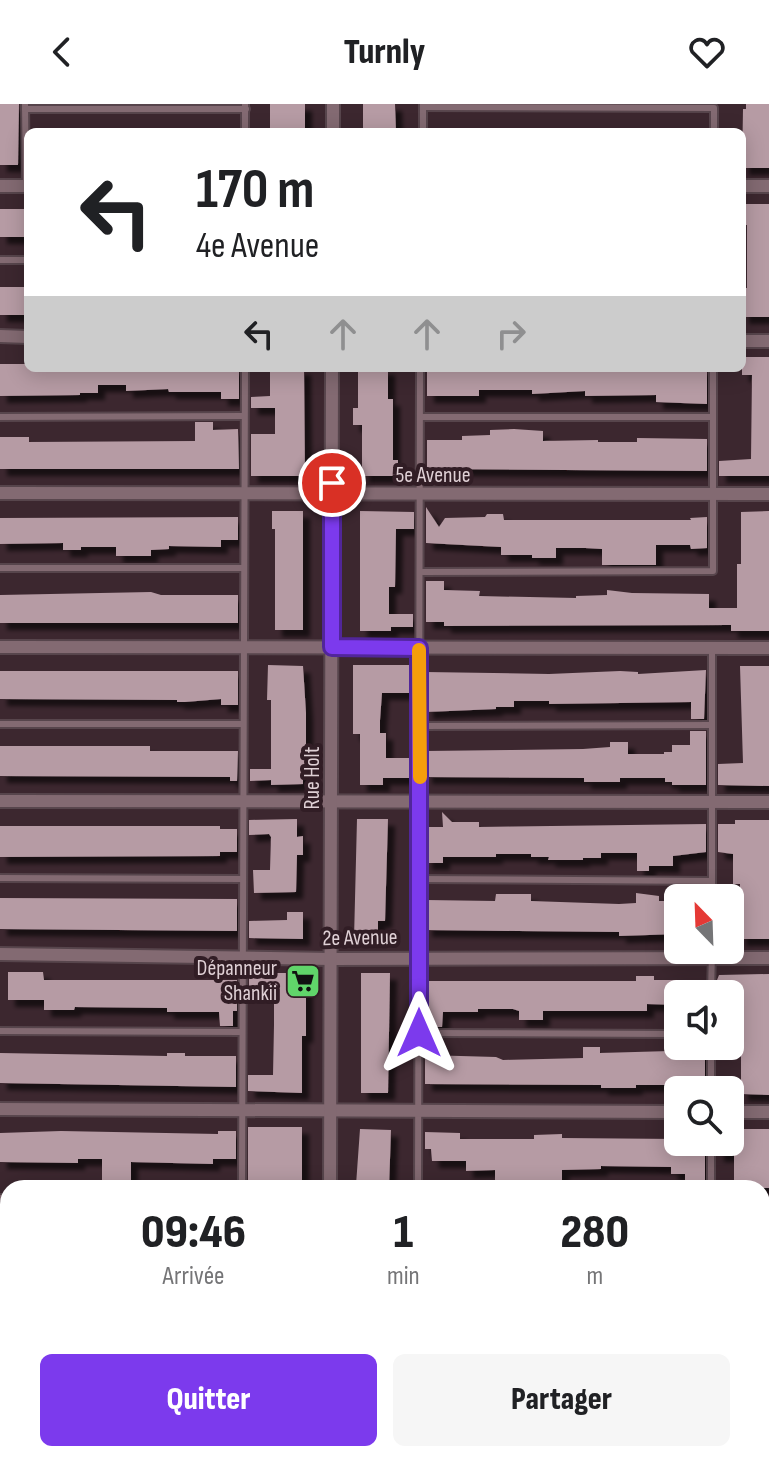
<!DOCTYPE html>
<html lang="fr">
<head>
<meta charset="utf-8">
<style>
	body { margin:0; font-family:"Sofia Sans Condensed",sans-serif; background:#f6f6f6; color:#202124; height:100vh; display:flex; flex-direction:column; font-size:30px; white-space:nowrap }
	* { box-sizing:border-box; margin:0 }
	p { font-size:26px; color:#757577 }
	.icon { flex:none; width:44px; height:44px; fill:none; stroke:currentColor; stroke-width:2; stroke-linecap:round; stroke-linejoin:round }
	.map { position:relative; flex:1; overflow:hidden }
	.panel { position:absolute; left:0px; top:1076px; width:770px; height:282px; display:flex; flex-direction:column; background:#fff; border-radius:24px 24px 0 0; box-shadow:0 4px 20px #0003 }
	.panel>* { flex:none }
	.banner { position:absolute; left:24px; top:24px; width:722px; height:244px; border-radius:12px; box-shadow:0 4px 20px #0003; background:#fff; color:#202124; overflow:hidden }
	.needle { width:52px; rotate:337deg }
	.buttons { position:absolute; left:664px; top:780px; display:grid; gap:16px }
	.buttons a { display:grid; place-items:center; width:80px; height:80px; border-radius:12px; background:#fff; box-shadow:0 4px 20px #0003; font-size:40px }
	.pin { position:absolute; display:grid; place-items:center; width:68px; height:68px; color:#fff; margin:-34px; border:4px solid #fff; border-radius:50%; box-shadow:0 2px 8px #0007 }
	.me { position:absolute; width:88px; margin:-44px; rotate:0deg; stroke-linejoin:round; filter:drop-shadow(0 0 6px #0008) }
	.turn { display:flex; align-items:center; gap:28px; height:168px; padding:0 40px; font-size:36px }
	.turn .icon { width:104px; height:104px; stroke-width:2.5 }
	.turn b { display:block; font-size:56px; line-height:68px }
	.lanes { display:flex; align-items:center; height:76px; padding:0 40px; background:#0003; justify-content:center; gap:40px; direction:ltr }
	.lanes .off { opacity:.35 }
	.eta { display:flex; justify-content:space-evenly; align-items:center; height:136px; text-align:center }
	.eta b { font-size:48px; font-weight:800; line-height:56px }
	.primary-button { display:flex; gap:16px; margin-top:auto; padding:16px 40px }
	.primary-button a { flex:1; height:92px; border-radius:12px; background:#7c3aed; color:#fff; font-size:32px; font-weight:800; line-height:92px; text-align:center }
	.primary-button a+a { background:#f6f6f6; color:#202124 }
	header { display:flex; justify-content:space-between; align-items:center; height:104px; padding:0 40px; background:#fff; font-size:36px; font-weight:800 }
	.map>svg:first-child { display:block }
	.green { fill:#5a3945 }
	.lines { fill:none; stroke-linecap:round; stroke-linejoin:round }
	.stream { stroke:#3a0921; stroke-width:5 }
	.building { fill:#b69ba4; filter:url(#shadow) }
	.service-casing { stroke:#57454c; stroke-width:10 }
	.minor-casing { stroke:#57454c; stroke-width:16 }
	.service { stroke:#836a72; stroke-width:6 }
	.minor { stroke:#836a72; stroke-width:12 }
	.route-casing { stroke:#51269a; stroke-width:20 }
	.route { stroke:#7c3aed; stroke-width:14 }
	.slow { stroke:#f59e0b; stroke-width:14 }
	.labels { text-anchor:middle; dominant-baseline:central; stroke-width:8; stroke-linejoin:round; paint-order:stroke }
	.street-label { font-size:22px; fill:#dfd0d5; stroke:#311d25 }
	.poi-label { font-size:22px; fill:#dfd0d5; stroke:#311d25; text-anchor:end }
</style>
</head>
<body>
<header><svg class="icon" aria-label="back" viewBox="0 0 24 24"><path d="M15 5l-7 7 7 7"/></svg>Turnly<svg class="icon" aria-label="heart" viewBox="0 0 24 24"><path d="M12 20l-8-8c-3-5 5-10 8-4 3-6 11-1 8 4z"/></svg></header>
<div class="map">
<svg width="769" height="1357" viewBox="0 0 769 1357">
	<defs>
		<filter id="shadow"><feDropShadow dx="7" dy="7" stdDeviation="2" flood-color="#0009"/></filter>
	</defs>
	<rect width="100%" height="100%" fill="#3c272f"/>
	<path class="green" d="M 762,1121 L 769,1122 L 769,1357 L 599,1357 L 599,1350 L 762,1350 Z"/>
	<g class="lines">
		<path class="stream" d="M 696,1350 L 697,1357"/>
	</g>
	<g class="building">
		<path d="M 0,0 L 19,0 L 18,61 L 0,61 Z"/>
		<rect x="270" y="0" width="35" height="28"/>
		<path d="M 363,0 L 395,0 L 396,28 L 363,28 Z"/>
		<path d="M 746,0 L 769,0 L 769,64 L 742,64 L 743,5 L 746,5 Z"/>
		<path d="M 742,100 L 769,100 L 769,213 L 742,213 L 742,184 L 747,184 L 747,121 L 742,121 Z"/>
		<rect x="0" y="105" width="28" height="28"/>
		<rect x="0" y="183" width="28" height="28"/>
		<path d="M 742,253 L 769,253 L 769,372 L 719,372 L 719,357 L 751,355 L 752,271 L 742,271 Z"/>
		<path d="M 0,260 L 28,260 L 28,264 L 239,264 L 239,295 L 221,295 L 221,288 L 169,288 L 168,285 L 126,287 L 126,281 L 98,281 L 98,289 L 80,289 L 80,291 L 0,292 Z"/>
		<path d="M 270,264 L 304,264 L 305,372 L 251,372 L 251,330 L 275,330 L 275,304 L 251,304 L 251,293 L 270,292 Z"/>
		<path d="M 358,264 L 388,264 L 388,295 L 393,295 L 393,356 L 398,356 L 398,372 L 362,372 L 362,321 L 353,321 L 353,304 L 358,304 Z"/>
		<path d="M 427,264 L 707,264 L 707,300 L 656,298 L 656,291 L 585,292 L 585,287 L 532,290 L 532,286 L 479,286 L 479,292 L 427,292 Z"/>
		<path d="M 195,318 L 213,318 L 213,326 L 238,325 L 239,365 L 0,365 L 0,333 L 29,333 L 29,338 L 195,337 Z"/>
		<path d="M 514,325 L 543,327 L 543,337 L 598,336 L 598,338 L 637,338 L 637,334 L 707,335 L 707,367 L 427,365 L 427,336 L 462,336 L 462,332 L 490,331 L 490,326 Z"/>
		<path d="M 426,403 L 439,423 L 445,414 L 485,413 L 487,410 L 503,410 L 504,416 L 691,416 L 690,414 L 707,413 L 707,444 L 691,445 L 690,441 L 656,441 L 656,461 L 602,461 L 602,445 L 585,444 L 556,444 L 556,454 L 532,454 L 532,451 L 501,451 L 501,443 L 426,439 Z"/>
		<path d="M 272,407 L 303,407 L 303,526 L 275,526 L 275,425 L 272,425 Z"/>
		<path d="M 360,407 L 414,408 L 414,425 L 396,425 L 395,483 L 389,483 L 389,510 L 413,510 L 413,523 L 391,523 L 391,527 L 360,527 Z"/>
		<path d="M 769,407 L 769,527 L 731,527 L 731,521 L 444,522 L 444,518 L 426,518 L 426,477 L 444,477 L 444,486 L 480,487 L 479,492 L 576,494 L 576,492 L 607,491 L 607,486 L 632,489 L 709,490 L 709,504 L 737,504 L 737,460 L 741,460 L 741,408 Z"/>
		<path d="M 238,413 L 238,436 L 221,436 L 221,443 L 169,442 L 169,445 L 151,446 L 151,452 L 116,452 L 116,443 L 81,443 L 81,446 L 63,446 L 63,439 L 0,440 L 0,414 Z"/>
		<path d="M 151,488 L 161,491 L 238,491 L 238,519 L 0,519 L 0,491 Z"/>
		<path d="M 268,561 L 303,562 L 306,609 L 306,673 L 303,673 L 303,680 L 271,681 L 271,676 L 250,677 L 250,665 L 271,665 L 271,596 L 267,596 Z"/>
		<path d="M 353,561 L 413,561 L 413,589 L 382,589 L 380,616 L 380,629 L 386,629 L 386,654 L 413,654 L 413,674 L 383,674 L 383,681 L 360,681 L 360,630 L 353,630 Z"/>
		<path d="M 740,562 L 769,562 L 769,682 L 718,681 L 718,660 L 743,659 Z"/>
		<path d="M 706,566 L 704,615 L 691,615 L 691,598 L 549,600 L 549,597 L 514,597 L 514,603 L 496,603 L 496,605 L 426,608 L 425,568 L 549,570 L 620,567 L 638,568 L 638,570 Z"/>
		<path d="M 0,567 L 238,567 L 238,601 L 221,601 L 221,595 L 185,598 L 177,598 L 177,596 L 0,595 Z"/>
		<path d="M 690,627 L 706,627 L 706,681 L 672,681 L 672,678 L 665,678 L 665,674 L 620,674 L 620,678 L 584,678 L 584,674 L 425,673 L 425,647 L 583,645 L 610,643 L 610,638 L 628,638 L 628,650 L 664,650 L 664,648 L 672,648 L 672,641 L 690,641 Z"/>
		<path d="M 0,642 L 150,642 L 150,647 L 238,647 L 237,677 L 230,677 L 230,673 L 0,672 Z"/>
		<path d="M 442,708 L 452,718 L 479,718 L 479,723 L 706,720 L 706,748 L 673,752 L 673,762 L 649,762 L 649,767 L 637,767 L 637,749 L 601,749 L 601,754 L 583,754 L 583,756 L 548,756 L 549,753 L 531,753 L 531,750 L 496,750 L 496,753 L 443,753 L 443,759 L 425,759 L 425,723 L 443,723 Z"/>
		<path d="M 297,715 L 297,733 L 303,732 L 303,751 L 297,751 L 296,788 L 254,789 L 253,766 L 270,766 L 271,733 L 269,730 L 249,731 L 249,716 Z"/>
		<path d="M 357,715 L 388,715 L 385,817 L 378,817 L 378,835 L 354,835 Z"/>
		<path d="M 735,716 L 769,716 L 769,835 L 739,835 L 740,780 L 733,780 L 733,750 L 718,748 L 718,720 L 735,720 Z"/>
		<path d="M 0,722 L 220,722 L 220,725 L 237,725 L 237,748 L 220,748 L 220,752 L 0,753 Z"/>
		<path d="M 636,789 L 659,792 L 659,797 L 678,797 L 678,830 L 619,832 L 619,828 L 425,826 L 426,796 L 495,797 L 496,790 L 531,790 L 531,797 L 619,800 L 636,799 Z"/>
		<path d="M 0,794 L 237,795 L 237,827 L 0,825 Z"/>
		<path d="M 287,808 L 303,808 L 303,835 L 249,834 L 249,817 L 287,816 Z"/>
		<path d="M 8,868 L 43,868 L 44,876 L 237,876 L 237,907 L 233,907 L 233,922 L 220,922 L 219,908 L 167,908 L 167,904 L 75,903 L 74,906 L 44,906 L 44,896 L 8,896 Z"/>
		<path d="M 249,869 L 309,869 L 309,885 L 306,885 L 306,932 L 302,932 L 302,989 L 248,987 L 248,971 L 273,971 L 274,921 L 274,885 L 249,886 Z"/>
		<path d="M 361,869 L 390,869 L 388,989 L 361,989 Z"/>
		<path d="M 769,870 L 769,991 L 741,990 L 741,904 L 730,904 L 730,890 L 717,890 L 717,876 L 719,871 Z"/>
		<path d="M 636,872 L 654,872 L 654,876 L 705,876 L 705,890 L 678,890 L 678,901 L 647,900 L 647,907 L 543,907 L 543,916 L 519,916 L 519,907 L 513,905 L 478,905 L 478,908 L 443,908 L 442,923 L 428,923 L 428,912 L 425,912 L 425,877 L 636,877 Z"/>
		<path d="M 583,943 L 600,943 L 600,949 L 705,946 L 705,981 L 636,981 L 636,984 L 601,984 L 601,981 L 425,980 L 425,951 L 496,953 L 503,956 L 583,954 Z"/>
		<path d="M 0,949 L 167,952 L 167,949 L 185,949 L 185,952 L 236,952 L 236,983 L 0,979 Z"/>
		<rect x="248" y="1023" width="54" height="61"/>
		<path d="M 360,1025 L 391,1026 L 389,1084 L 359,1084 L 359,1081 L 356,1081 Z"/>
		<path d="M 730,1025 L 769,1025 L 769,1084 L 734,1084 L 734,1051 L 717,1051 L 717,1038 L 730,1038 Z"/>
		<path d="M 61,1027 L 218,1030 L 218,1027 L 236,1027 L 236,1055 L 213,1055 L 213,1060 L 131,1058 L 131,1084 L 102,1084 L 102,1055 L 78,1055 L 78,1059 L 0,1058 L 0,1029 Z"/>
		<path d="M 425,1028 L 460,1029 L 460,1035 L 534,1035 L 534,1031 L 562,1030 L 562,1034 L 678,1035 L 678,1038 L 705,1038 L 705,1077 L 685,1077 L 685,1070 L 671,1070 L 671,1063 L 601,1062 L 601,1065 L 562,1066 L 562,1081 L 495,1084 L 495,1066 L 466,1067 L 466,1057 L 432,1057 L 431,1045 L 425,1045 Z"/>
	</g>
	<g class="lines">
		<g class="service-casing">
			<g id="service">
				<path d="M 25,0 L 26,82"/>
				<path d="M 423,0 L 423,28"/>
				<path d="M 423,3 L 714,4 L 714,28"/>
				<path d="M 25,5 L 246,5"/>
				<path d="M 245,28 L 245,0"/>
				<path d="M 0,156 L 28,156"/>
				<path d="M 0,313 L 244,312"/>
				<path d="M 421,313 L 713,313"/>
				<path d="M 0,464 L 243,464"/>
				<path d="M 420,468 L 713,467 L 713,264"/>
				<path d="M 0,620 L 242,620"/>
				<path d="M 420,622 L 712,621"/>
				<path d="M 0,774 L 242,775"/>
				<path d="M 419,775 L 712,777"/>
				<path d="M 712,794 L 712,544"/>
				<path d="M 711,890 L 712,846"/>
				<path d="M 0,927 L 241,928"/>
				<path d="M 419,929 L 678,930"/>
				<path d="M 711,986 L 711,942"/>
				<path d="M 242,1084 L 245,264"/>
				<path d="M 418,1084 L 420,264"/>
				<path d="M 711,1084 L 711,1038"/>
				<path d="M 0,1094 L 8,1094"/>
			</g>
		</g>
		<g class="minor-casing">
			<g id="minor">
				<path d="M 333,28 L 333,0"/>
				<path d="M 0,82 L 28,82"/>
				<path d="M 742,82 L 769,82"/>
				<path d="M 0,232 L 28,233"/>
				<path d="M 742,237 L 769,237"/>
				<path d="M 0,389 L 769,390"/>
				<path d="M 0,543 L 769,544"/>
				<path d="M 0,697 L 769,698"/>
				<path d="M 0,850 L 332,855 L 769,854"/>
				<path d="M 0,1005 L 678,1008"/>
				<path d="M 730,1008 L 769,1008"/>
				<path d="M 330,1084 L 332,264"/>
				<path d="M 0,1166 L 8,1166"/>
				<path d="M 332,1357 L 332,1350"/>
				<path d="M 585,1357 L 586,1350"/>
			</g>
		</g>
		<use href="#service" class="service"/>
		<use href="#minor" class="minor"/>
	</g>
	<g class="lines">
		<g class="route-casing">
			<path id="route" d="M 332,379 L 332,543 L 419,544 L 419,929"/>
		</g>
		<use href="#route" class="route"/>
		<path class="slow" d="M 419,546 L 420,673"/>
	</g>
	<defs>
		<g id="supermarket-square" transform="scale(1.8)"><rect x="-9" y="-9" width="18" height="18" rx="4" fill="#60d56a" stroke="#311d25"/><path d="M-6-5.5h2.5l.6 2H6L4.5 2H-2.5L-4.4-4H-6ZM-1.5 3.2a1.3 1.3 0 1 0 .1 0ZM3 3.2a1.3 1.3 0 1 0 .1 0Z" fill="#111"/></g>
	</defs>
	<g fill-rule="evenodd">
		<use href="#supermarket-square" x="303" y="877"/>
	</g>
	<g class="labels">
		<g class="street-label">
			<text x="433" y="371">5e Avenue</text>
			<text transform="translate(312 674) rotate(-90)">Rue Holt</text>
			<text transform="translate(360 834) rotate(-1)">2e Avenue</text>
		</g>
		<g class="poi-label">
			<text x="277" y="864">Dépanneur<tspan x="277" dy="25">Shankii</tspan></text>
		</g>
	</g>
</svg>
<div class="buttons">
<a><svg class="needle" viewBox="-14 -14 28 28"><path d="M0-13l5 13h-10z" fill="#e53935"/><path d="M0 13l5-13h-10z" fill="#757577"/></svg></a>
<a><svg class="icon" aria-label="sound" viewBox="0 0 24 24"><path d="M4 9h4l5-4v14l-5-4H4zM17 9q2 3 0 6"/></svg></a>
<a><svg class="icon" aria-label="search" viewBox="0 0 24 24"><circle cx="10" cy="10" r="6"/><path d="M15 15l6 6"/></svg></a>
</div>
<div class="pin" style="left:332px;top:379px;background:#d93025"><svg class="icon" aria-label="arrive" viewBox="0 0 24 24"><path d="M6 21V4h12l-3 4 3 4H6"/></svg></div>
<svg class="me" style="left:419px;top:929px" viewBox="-20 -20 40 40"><path d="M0-17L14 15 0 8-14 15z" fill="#7c3aed" stroke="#fff" stroke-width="4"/></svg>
<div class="banner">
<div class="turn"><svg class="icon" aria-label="left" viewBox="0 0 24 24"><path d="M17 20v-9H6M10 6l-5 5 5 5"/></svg><div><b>170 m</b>4e Avenue</div></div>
<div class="lanes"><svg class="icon" aria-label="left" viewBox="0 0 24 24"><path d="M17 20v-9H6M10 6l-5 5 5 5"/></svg><svg class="icon off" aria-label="ahead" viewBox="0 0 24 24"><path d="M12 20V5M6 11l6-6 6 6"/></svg><svg class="icon off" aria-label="ahead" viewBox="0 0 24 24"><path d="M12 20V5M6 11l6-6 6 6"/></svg><svg class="icon off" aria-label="right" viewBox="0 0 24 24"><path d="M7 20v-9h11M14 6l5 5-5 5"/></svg></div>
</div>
<section class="panel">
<div class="eta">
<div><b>09:46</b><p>Arrivée</p></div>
<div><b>1</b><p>min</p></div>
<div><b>280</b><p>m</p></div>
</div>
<div class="primary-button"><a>Quitter</a><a>Partager</a></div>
</section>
</div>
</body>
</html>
